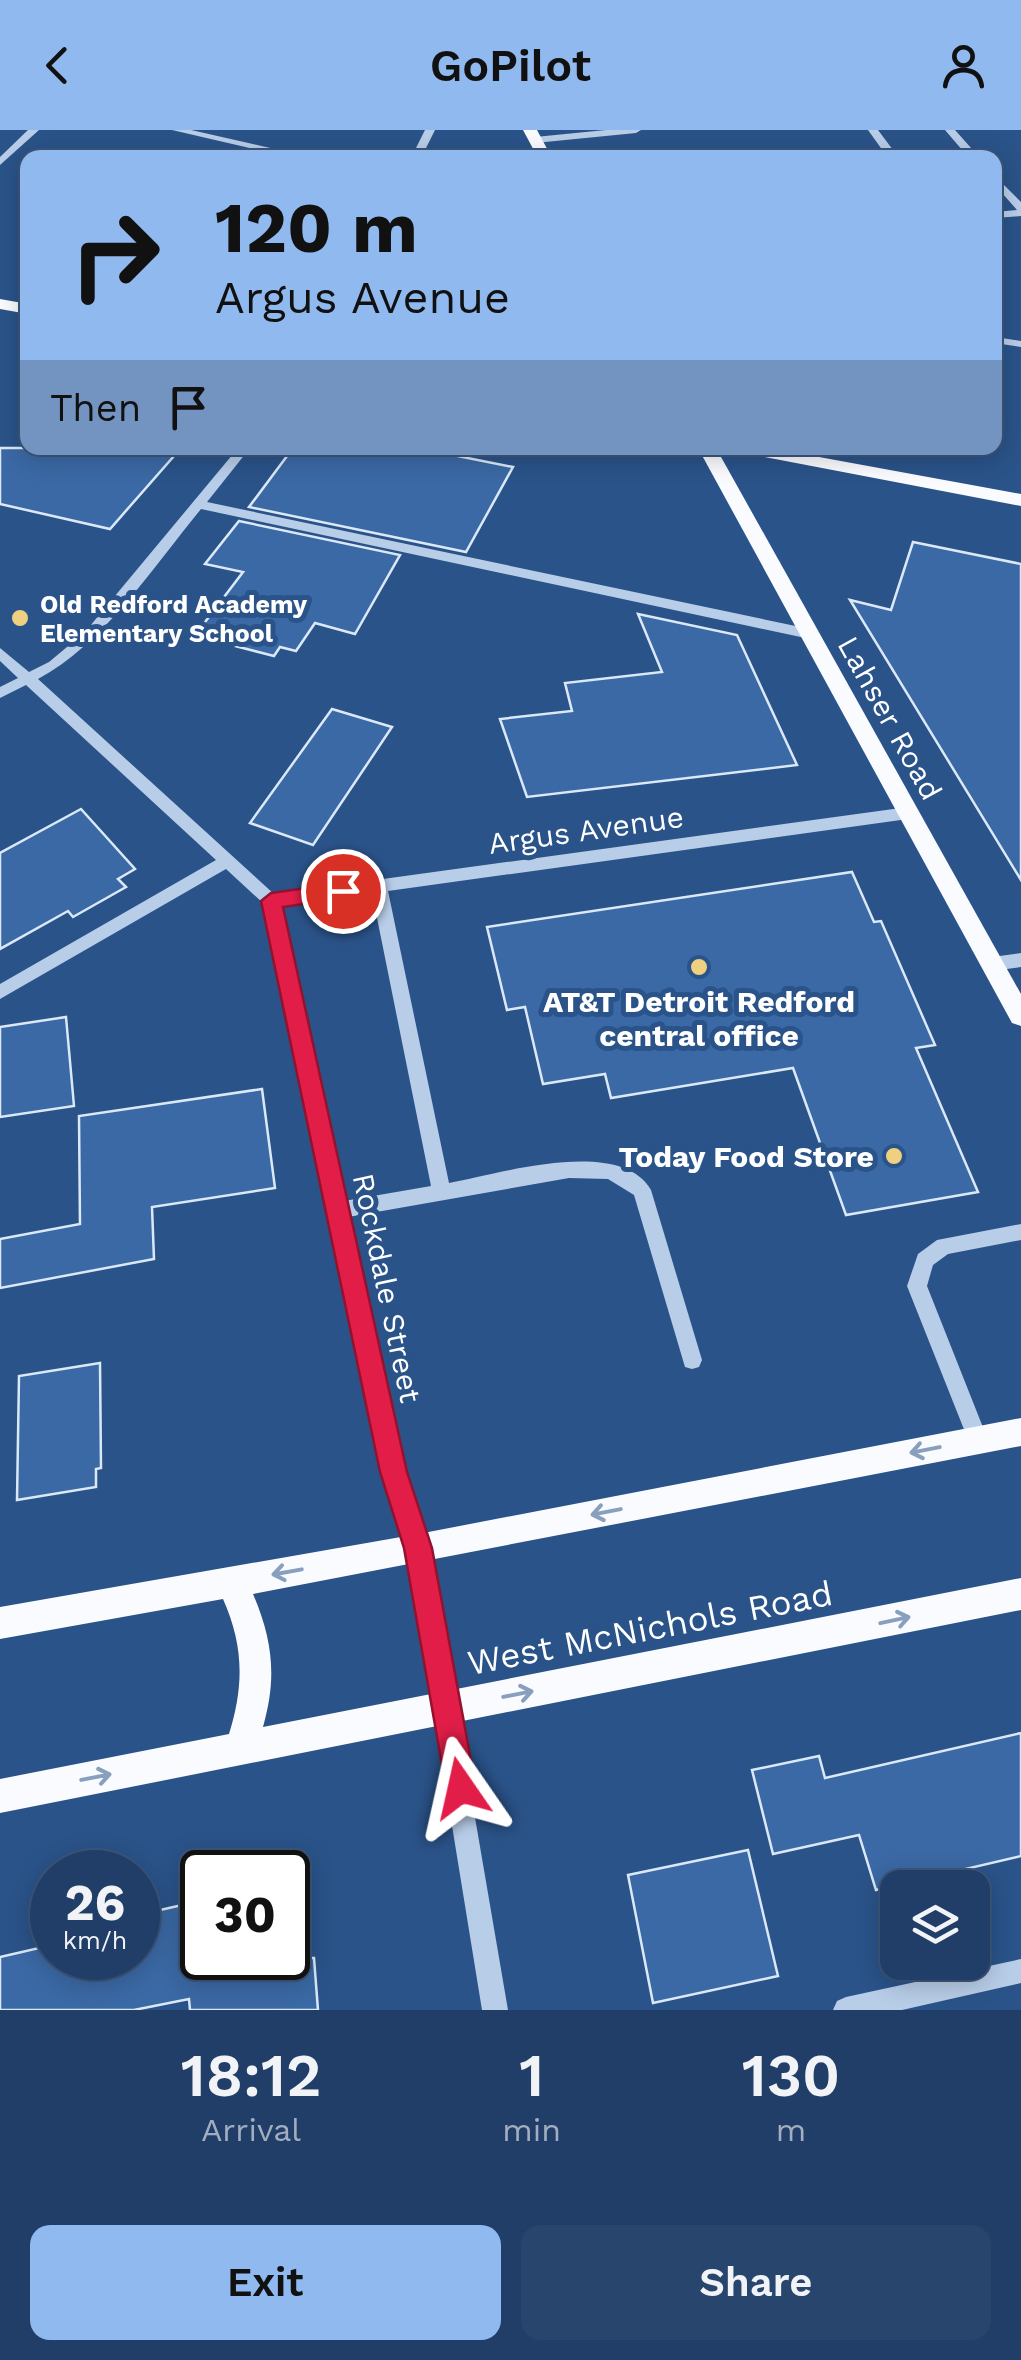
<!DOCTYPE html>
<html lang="en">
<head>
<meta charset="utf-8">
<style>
	body { margin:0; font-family:"Work Sans",sans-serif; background:#28456d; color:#f1f3f6; height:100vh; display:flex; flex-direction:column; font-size:38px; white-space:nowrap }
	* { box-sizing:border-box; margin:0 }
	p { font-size:32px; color:#a2aec0 }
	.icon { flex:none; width:55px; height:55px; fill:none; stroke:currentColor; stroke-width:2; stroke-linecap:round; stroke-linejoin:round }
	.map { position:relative; height:1880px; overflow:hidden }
	.side { display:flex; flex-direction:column; background:#203e67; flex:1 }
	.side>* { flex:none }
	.banner { position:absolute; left:20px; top:20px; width:982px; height:305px; border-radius:20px; box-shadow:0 5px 25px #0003,0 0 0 2px #3d577b; background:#90b9f0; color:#111; overflow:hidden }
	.controls { position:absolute; left:880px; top:1740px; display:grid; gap:20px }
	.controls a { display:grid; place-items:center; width:110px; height:110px; border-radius:20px; background:#203e67; box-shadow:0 5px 25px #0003,0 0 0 2px #3d577b; font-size:50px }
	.speed { position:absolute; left:30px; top:1720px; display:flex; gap:20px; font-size:50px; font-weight:700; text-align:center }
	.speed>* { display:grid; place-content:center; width:130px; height:130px; border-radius:50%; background:#203e67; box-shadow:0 5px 25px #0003,0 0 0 2px #3d577b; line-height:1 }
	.speed small { font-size:25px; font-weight:400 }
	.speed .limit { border:5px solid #111; border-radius:15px; background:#fff; color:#111 }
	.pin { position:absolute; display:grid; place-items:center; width:85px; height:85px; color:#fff; margin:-42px; border:5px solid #fff; border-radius:50%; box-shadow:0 2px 10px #0007 }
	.me { position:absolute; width:110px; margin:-55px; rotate:349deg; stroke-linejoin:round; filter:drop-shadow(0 0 8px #0008) }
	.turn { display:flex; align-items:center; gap:35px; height:210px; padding:0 30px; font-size:45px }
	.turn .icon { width:130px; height:130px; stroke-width:2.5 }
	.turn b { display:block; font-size:70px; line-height:85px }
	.then { display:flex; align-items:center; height:95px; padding:0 30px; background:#0003; gap:20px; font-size:38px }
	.eta { display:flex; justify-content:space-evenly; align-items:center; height:170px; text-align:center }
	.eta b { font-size:60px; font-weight:600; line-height:70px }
	.action { display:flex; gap:20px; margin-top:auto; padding:20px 30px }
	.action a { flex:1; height:115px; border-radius:20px; background:#90b9f0; color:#111; font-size:40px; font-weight:600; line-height:115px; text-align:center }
	.action a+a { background:#28456d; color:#f1f3f6 }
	header { display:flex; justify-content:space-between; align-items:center; height:130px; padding:0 30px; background:#90b9f0; color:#111; font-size:45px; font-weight:600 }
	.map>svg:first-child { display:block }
	.building { fill:#3b69a5; stroke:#dbe8f7; stroke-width:2.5 }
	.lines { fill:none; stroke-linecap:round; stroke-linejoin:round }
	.minor { fill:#b8cde8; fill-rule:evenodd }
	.major { fill:#fafbfe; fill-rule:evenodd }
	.oneway { stroke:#889fbe }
	.route { fill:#e11d48; stroke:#92132f; stroke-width:2.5 }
	.poi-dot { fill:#efcf80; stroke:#2a5389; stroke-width:4 }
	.labels { text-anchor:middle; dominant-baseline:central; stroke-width:10; stroke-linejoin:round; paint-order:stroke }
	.far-poi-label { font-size:25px; font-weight:bold; fill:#fff; stroke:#2a5389; text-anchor:start }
	.street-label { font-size:30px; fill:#fff; stroke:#2a5389 }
	.poi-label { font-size:30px; font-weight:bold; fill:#fff; stroke:#2a5389 }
	.near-street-label { font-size:35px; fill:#fff; stroke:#2a5389 }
</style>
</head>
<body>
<header><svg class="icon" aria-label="back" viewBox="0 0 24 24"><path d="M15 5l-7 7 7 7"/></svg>GoPilot<svg class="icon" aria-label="person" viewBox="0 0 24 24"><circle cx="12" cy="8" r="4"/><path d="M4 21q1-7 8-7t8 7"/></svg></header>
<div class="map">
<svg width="1021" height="1880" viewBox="0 0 1021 1880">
	<rect width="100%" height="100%" fill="#2a5389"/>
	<g class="building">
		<path d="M 0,318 L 181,318 L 110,399 L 0,374 Z"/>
		<path d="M 293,318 L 418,318 L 513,337 L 466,422 L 249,377 Z"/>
		<path d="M 239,391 L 400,425 L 355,504 L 315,493 L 296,521 L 280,517 L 274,526 L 208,509 L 212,503 L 199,500 L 243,442 L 205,434 Z"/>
		<path d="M 913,412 L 1021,434 L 1021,750 L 850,470 L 891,480 Z"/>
		<path d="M 638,484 L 737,505 L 797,635 L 527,667 L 500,589 L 572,581 L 565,553 L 662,542 Z"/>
		<path d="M 332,579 L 392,597 L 313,715 L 250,693 Z"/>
		<path d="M 81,679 L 135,739 L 118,749 L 126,757 L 73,787 L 68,781 L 0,819 L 0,723 Z"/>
		<path d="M 852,742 L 874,792 L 881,791 L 935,915 L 916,918 L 978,1062 L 846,1085 L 793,938 L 611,968 L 605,944 L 543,954 L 525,877 L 507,880 L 487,797 Z"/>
		<path d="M 66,887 L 74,976 L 0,987 L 0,897 Z"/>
		<path d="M 262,959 L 275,1058 L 152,1077 L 154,1129 L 0,1158 L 0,1109 L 80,1094 L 79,986 Z"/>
		<path d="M 100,1233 L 101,1338 L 96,1339 L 96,1357 L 17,1370 L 19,1246 Z"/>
		<path d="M 1021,1603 L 1021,1726 L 876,1760 L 859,1705 L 773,1724 L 752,1640 L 819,1626 L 825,1648 Z"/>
		<path d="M 748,1720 L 778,1846 L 653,1873 L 628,1745 Z"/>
		<path d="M 182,1775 L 183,1788 L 202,1784 L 202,1828 L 314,1828 L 318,1880 L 190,1880 L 189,1869 L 134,1880 L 0,1880 L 0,1827 L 52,1815 L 52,1828 L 138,1828 L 138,1785 Z"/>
	</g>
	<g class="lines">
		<g class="minor">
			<path d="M 28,0 L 39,0 L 0,35 L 0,27 Z"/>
			<path d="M 172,0 L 191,0 L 314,28 L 293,28 Z"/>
			<path d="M 425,0 L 435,0 L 421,28 L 411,28 Z"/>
			<path d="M 606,0 L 641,0 L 636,3 L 535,13 L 530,10 L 535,7 Z"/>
			<path d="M 868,0 L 878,0 L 899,28 L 888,28 Z"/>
			<path d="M 945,0 L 955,0 L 980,28 L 969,28 Z"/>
			<path d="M 995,46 L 1021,72 L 1021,86 L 995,88 L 995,82 L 1017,80 L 995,55 Z"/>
			<path d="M 995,207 L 1021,211 L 1021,217 L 995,213 Z"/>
			<path d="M 238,318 L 250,318 L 207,372 L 810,499 L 817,504 L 810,509 L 201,379 C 154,436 103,515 38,549 L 274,764 L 908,677 L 916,683 L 908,689 L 388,761 L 449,1053 C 498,1044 620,1006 651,1060 L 702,1230 L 699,1237 L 692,1239 L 685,1237 L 634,1065 L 608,1049 L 569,1048 L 348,1087 L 403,1343 L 429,1419 L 508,1880 L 482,1880 L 407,1419 L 383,1343 L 264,774 L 226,739 L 0,869 L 0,854 L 216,730 L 26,555 L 0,568 L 0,557 L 18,548 L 0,531 L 0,518 L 29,542 L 49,532 L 85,502 ZM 372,763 L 431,1056 L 344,1071 L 280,776 Z"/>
			<path d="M 1021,823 L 1021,837 L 992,841 L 984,834 L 992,827 Z"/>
			<path d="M 1021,1094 L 1021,1110 L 948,1124 L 933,1135 L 927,1156 L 988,1310 L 985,1317 L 978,1320 L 971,1317 L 907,1156 L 918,1124 L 937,1110 Z"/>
			<path d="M 1021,1829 L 1021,1853 L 902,1880 L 833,1880 L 837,1871 L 846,1867 Z"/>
		</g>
		<g class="major">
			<path d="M 523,0 L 537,0 L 552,28 L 538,28 Z"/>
			<path d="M 0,169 L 28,174 L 28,184 L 0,179 Z"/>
			<path d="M 698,318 L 716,318 L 1021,864 L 1021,896 L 1012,893 Z"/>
			<path d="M 735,318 L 770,318 L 1021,364 L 1021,376 L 744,323 Z"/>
			<path d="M 1021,1288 L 1021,1316 L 253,1464 C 273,1511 277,1548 263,1597 L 1021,1448 L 1021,1480 L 0,1683 L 0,1649 L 229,1604 C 244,1556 244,1516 223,1469 L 0,1509 L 0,1477 L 418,1404 Z"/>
		</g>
	</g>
	<defs><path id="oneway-shaft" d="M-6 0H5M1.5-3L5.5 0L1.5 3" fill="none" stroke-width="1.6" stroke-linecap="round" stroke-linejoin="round" transform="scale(2.5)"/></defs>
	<g class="oneway">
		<use href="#oneway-shaft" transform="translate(925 1320) rotate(169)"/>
		<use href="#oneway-shaft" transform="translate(606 1382) rotate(169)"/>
		<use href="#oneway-shaft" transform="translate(287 1442) rotate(170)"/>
		<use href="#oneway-shaft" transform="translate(895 1490) rotate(-12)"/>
		<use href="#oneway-shaft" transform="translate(518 1564) rotate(-11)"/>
		<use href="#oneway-shaft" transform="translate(96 1647) rotate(-11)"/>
	</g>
	<path class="route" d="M 343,753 L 353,761 L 350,767 L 283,777 L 407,1342 L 432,1418 L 476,1658 L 472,1668 L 461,1673 L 450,1668 L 446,1658 L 404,1418 L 380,1342 L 261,771 L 271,763 Z"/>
	<g class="poi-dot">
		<circle cx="20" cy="488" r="10"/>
		<circle cx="699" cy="837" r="10"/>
		<circle cx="894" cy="1026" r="10"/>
	</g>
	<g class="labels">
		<g class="far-poi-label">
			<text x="40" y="474">Old Redford Academy<tspan x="40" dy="29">Elementary School</tspan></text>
		</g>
		<g class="street-label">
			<text transform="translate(890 588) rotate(61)">Lahser Road</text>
			<text transform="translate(586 700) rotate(-8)">Argus Avenue</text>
			<text transform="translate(387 1158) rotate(78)">Rockdale Street</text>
		</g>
		<g class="poi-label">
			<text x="699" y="871">AT&amp;T Detroit Redford<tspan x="699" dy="34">central office</tspan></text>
			<text x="874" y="1026" text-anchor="end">Today Food Store</text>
		</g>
		<g class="near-street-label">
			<text transform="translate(650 1498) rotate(-11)">West McNichols Road</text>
		</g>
	</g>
</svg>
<div class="controls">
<a><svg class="icon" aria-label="layers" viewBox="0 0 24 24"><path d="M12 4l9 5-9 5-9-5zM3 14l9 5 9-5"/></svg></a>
</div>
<div class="speed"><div>26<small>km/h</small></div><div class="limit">30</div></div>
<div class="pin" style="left:343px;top:761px;background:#d93025"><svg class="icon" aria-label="arrive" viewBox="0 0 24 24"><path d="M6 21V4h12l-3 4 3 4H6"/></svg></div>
<svg class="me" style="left:461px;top:1658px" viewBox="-20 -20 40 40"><path d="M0-17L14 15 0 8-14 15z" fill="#e11d48" stroke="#fff" stroke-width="4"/></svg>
<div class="banner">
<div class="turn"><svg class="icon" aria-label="right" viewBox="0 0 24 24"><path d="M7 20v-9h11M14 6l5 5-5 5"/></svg><div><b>120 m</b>Argus Avenue</div></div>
<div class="then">Then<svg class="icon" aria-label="arrive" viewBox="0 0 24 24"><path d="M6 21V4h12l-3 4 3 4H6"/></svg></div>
</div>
</div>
<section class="side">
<div class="eta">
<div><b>18:12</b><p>Arrival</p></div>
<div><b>1</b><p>min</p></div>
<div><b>130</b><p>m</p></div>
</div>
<div class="action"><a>Exit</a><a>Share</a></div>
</section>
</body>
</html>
